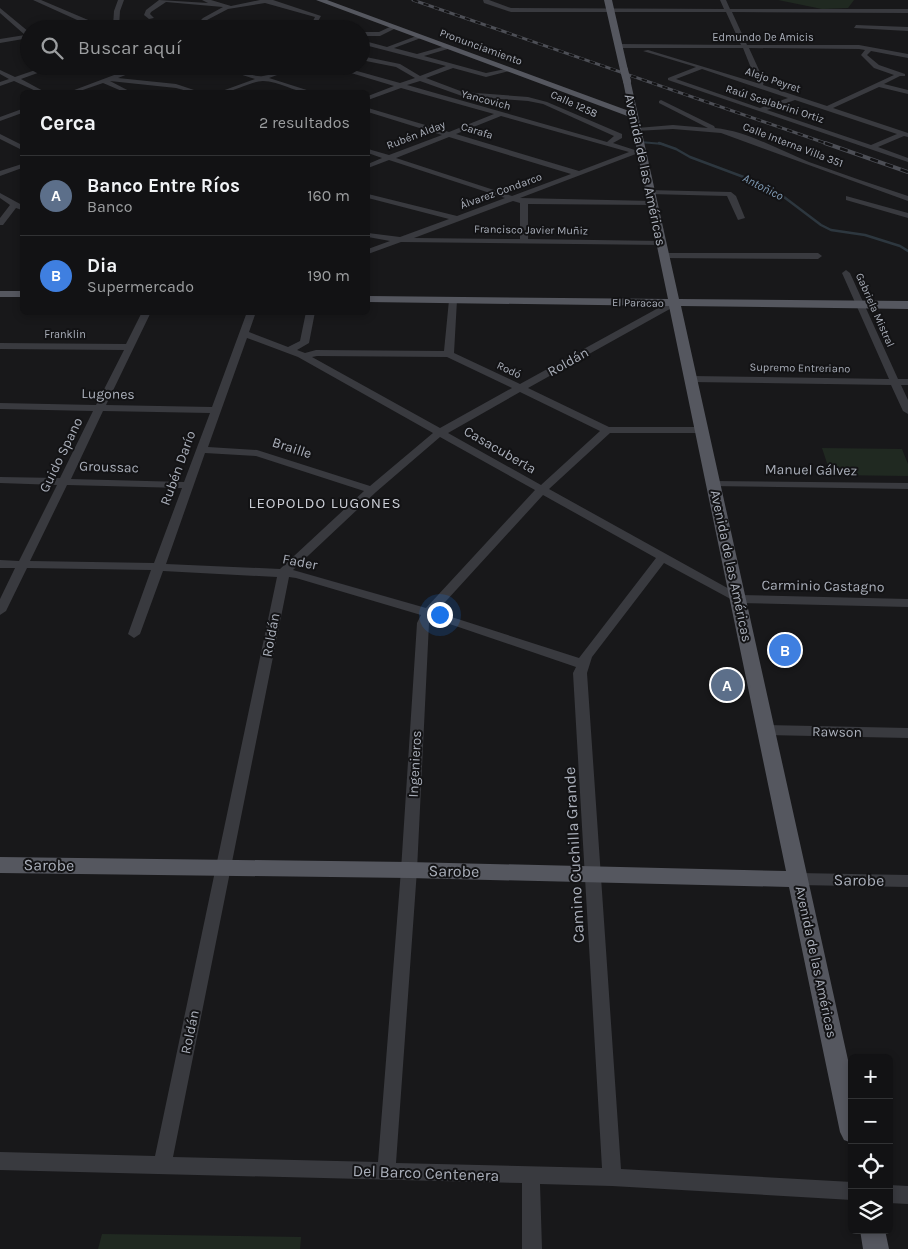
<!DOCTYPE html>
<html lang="es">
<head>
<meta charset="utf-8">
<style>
	body { margin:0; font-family:Karla,sans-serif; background:#1b1b1d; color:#f1f3f6 }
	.controls { position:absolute; right:15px; bottom:15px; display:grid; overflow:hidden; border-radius:8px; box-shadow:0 2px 8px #0003 }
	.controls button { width:45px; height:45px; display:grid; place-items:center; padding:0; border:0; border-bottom:1px solid #313234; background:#121214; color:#f1f3f6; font:25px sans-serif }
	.you { position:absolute; left:439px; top:614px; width:18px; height:18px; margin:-12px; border:4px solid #fff; border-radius:50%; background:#1a73e8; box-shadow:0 0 0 8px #1a73e833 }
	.badge { display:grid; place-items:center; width:32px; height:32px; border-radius:50%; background:#ea580c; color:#fff; font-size:16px; font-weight:700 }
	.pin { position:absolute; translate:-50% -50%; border:2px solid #fff; box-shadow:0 1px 5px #0006 }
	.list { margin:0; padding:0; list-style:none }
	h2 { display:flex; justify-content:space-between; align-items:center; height:65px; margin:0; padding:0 20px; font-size:21px }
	h2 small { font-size:16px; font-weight:400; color:#9c9ea0 }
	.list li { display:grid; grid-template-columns:32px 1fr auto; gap:15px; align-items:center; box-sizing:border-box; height:80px; padding:0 20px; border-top:1px solid #313234 }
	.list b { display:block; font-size:19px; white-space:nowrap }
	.list p { margin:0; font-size:16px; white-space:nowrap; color:#9c9ea0 }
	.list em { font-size:16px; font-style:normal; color:#9c9ea0 }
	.icon { flex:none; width:28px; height:28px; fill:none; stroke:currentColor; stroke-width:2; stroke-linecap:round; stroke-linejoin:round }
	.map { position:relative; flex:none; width:908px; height:1249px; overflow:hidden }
	.search { position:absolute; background:#121214; box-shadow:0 2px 8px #0003; left:20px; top:20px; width:350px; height:55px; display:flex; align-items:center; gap:12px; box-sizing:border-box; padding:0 18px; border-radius:28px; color:#9c9ea0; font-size:19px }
	.panel { position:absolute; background:#121214; box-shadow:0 2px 8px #0003; left:20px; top:90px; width:350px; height:225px; border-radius:8px }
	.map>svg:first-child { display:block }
	.green { fill:#202921 }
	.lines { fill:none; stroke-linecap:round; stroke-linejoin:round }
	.stream-far1 { stroke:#2d373f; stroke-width:2 }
	.stream { stroke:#2d373f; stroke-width:2.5 }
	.minor { fill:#393a3f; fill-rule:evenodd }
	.major { fill:#55575f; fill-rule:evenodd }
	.rail-far1-casing { stroke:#4c4e55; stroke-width:3 }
	.rail-casing { stroke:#4c4e55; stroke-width:4 }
	.rail-far1 { stroke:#131315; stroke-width:2; stroke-dasharray:5.5; stroke-linecap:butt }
	.rail { stroke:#131315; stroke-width:2.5; stroke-dasharray:8; stroke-linecap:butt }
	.major-bridge { stroke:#55575f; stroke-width:8 }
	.labels { text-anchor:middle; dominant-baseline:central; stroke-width:4; stroke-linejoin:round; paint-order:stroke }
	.far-street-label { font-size:11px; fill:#aaafba; stroke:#131315 }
	.far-water-label { font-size:12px; font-style:italic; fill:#809cb6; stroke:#131315 }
	.street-label { font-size:14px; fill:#aaafba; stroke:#131315 }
	.neighbourhood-label { font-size:15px; letter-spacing:1px; fill:#cbced6; stroke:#131315 }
	.near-street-label { font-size:16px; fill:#aaafba; stroke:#131315 }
</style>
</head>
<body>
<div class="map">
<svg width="908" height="1249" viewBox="0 0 908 1249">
	<rect width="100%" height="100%" fill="#18181a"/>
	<path class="green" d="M778,0h76l-6,8 -26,1z
		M822,448l80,1 6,15v12l-77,-1z
		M102,1234l199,3 -1,12h-202z"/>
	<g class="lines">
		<path class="stream-far1" d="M640,142l23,2"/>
		<path class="stream" d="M659,143l17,6 14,8 67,25 23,12 41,31 10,5 34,5 35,11 8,5"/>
		<path class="minor" d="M33,0h8l59,25 13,1 1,-15 4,-11h6l-4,11 -1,15 60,3h-82z
			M159,0l49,3 -6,-3h9l20,6 29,-6h13l48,16 -4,7 -14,4 2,2h-7l-1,-4 16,-4 2,-4 -50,-14 -37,6 -21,11 -8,9h-7l11,-11 20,-11 -57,-5 -15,10 -1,2 4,4 -5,1 -5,-4 2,-5z
			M483,0h6l22,8 213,1 -4,-9h6l4,9h178v4l-176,-1 15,33h112l49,9v4l-37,-7 -4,4 12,10 26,9v2h-5l-16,8 24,6v4l-29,-7 -46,21 75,25v4l-4,-1 -26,11 30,11v4l-240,-82v-2l28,-11 -53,-16 5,-1 109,33 -14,-35h-125l-3,-2 3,-2 123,1 -15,-33h-215l-27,-9zM749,48l110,1 6,1 -4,5 13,13 20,7 -67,31 -64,-21 1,-4zM702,69l86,29 -28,10 -84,-29zM795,100l102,34 -26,11 -104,-35z
			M0,8l29,24v6l-29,5v-4l25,-4 -25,-22z
			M394,25l2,3 -16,8h-19v-4h18z
			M856,25l52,2v4l-54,-3z
			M236,27h45l3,2h-51z
			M419,35l2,3 -27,10 23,6 32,-9 2,3 -27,8 62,17 24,-5 3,2 -27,7 -33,-9 -27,10 37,14 65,5 19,5 75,32v4l-9,5 28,9 -121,46 132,3h3v4l-127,-1v35l133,2h3v4l-263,-3 -33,12v-5l22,-8 -22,-4v-4l32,4 49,-18 -81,-21v-4l89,22 48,-18 -116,-38 -21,8v-4l14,-6 -14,-5v-4l21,6 53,-20 -74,-23v-4l81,24 45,-18 -93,-26 -33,12v-4l26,-10 -66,-20h11l61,17 15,-5 -19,-11 -35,-7v-4l39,8 20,12 26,-10 -85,-22v-4l26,7zM420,81l42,15 66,5 15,3 71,32 -7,6 -200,-57zM501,116l128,36 -50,19 -123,-37zM449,137l122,37 -59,22 -116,-38zM513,201l7,2v36l-106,-1z
			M47,66h10l-36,13 24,13h-7l-24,-11 -14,5v-4l9,-3 -9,-5v-4l15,7z
			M138,66h10l-30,12 58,6 24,8h-9l-15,-4 -66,-7 21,11h-7l-21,-9 -26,9h-8z
			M214,66c15,0 39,12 49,10 14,-2 24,-10 38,-10l-32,12 44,14c-17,2 -33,-11 -50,-11 -13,0 -27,11 -42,11l1,-1 33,-12z
			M661,100l53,26 1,2c32,3 64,22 94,34 33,12 66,23 99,34v5l-187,-68 -48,-4 -38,2v-2l2,-1 36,-3 35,3 -49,-25v-2z
			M22,109v4l-22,8v-4z
			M0,134l22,11v5l-22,-11z
			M22,164v4l-22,8v-5z
			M647,190l84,2 5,4 9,22 -7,2 -11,-24 -77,-2h-3z
			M0,193l22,12v5l-6,-2 -13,17h-3v-7l10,-13 -10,-7z
			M846,196l62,17v5l-62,-18z
			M664,253h154l4,3 -4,3 -157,-1 -1,-2z
			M846,270l4,3 48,106h10v6h-7l7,15v14l-5,-3 -12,-26 -200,-3 -5,-3 5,-3 198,3 -47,-106z
			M453,297l4,3 -3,53 66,31 151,-83h6v4l-149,83 81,39h92l5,3 -5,3h-91l-61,56 191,106 168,4v8l-170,-4 -74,-40 -72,94 -5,16 34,496 231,13v18l-240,-14 -72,-2 2,65h-20v-66l-522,-13v-18l155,4 122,-579 -114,-6 -23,63 -6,4 -6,-4 23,-64 -124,-2 -21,43 -6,4v-16l15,-31h-15v-8l19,1 38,-76 -57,-2v-6l60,1 33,-67 -93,-2v-6l96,2 28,-55 -124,-1v-6l126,1 16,-32h9l-45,93 106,2 35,-95h9l-7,20 39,15 12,-6 6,-29h9l-6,31 -12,7 8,3 11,-3 128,1 5,-51zM247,338l51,19 135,76 -63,53 -113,-36 -49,-3zM317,356l130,1 65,31 -72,40 -128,-71zM520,392l80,39 -59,54 -93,-52zM103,411l107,2 -26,69 -113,-3zM440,437l95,53 -109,118 -133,-38 83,-78zM205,453l51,3 108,35 -84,78 -114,-5zM67,485l115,3 -28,75 -124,-2zM543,495l113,63 -77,100 -143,-46zM289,577l7,1 125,37 -4,8 -16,247 -23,292 -205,-5zM432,618l144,49 -3,6 29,495 -206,-5 21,-293 12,-247z
			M713,481l195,2v6l-199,-3 -1,-2 1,-2z
			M766,725l142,3v10l-142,-3 -5,-2 -2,-3 2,-3z
			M798,873l110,2v12l-110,-2 -5,-2 -3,-4 3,-4z
			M889,1185l19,1v18l-19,-1z"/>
		<path class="major" d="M316,0h11l302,111 -6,-30 7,-2 49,220 229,2v8l-227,-3 171,772v65l-8,-3 -4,-8 -51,-245 -380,-9 -409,-5v-16l409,5 377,9 -117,-565 -301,-4v-6l300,3 -38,-182z
			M604,0h8l16,70 -1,2 -7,-2z
			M0,291h22v6h-22z
			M860,1230h25l4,19h-26z"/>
		<g class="rail-far1-casing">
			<path id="rail-far1" d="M413,0l415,144"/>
		</g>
		<g class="rail-casing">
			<path id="rail" d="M825,143l83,29"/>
		</g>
		<use href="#rail-far1" class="rail-far1"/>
		<use href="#rail" class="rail"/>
		<path class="major-bridge" d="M624,70l3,11"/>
	</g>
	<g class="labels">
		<g class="far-street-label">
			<text x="763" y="37">Edmundo De Amicis</text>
			<text transform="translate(481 47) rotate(20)">Pronunciamiento</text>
			<text transform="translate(773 80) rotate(19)">Alejo Peyret</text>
			<text transform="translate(486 100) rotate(15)">Yancovich</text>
			<text transform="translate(574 104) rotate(24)">Calle 1258</text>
			<text transform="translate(775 104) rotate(18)">Raúl Scalabrini Ortiz</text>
			<text transform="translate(477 131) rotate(17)">Carafa</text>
			<text transform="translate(416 135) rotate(-21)">Rubén Alday</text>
			<text transform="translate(793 145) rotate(21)">Calle Interna Villa 351</text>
			<text transform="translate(501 191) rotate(-20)">Álvarez Condarco</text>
			<text transform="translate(531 230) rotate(1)">Francisco Javier Muñiz</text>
			<text transform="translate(638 303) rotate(1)">El Paracao</text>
			<text transform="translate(875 310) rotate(66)">Gabriela Mistral</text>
			<text x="65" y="334">Franklin</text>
			<text transform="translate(800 368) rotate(1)">Supremo Entreriano</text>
			<text transform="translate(509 370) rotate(25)">Rodó</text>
		</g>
		<g class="far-water-label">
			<text transform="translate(763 187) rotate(27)">Antoñico</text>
		</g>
		<g class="street-label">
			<text transform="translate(645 170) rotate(78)">Avenida de las Américas</text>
			<text transform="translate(568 362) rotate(-29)">Roldán</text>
			<text transform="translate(108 394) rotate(1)">Lugones</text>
			<text transform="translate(292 448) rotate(18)">Braille</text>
			<text transform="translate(500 450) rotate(30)">Casacuberta</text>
			<text transform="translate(61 455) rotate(-64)">Guido Spano</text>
			<text transform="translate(109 467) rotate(2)">Groussac</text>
			<text transform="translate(178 468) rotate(-70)">Rubén Darío</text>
			<text transform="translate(811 470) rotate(1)">Manuel Gálvez</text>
			<text transform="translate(300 562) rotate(11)">Fader</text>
			<text transform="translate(731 566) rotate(78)">Avenida de las Américas</text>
			<text transform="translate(823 586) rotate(1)">Carminio Castagno</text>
			<text transform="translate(271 635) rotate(-79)">Roldán</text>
			<text transform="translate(837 732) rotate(1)">Rawson</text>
			<text transform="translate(415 764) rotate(-87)">Ingenieros</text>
			<text transform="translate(816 962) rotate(78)">Avenida de las Américas</text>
			<text transform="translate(190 1032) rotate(-78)">Roldán</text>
		</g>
		<g class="neighbourhood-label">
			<text x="325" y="503">LEOPOLDO LUGONES</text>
		</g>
		<g class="near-street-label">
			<text transform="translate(574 855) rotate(-93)">Camino Cuchilla Grande</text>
			<text transform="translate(49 865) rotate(1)">Sarobe</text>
			<text transform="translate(454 871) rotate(1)">Sarobe</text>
			<text transform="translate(859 880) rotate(1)">Sarobe</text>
			<text transform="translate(426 1173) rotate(2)">Del Barco Centenera</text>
		</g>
	</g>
</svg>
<div class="controls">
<button>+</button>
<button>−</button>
<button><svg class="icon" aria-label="locate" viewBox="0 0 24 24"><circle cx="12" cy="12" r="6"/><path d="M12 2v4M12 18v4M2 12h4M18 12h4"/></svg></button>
<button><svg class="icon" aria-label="layers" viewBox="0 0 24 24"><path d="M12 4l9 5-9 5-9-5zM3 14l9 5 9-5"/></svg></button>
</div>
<div class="you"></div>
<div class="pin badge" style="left:727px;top:685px;background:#5c6f8a">A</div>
<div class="pin badge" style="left:785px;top:650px;background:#3f7fe0">B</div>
<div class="search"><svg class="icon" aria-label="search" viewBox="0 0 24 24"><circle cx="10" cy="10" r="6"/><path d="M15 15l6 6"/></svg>Buscar aquí</div>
<section class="panel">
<h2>Cerca<small>2 resultados</small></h2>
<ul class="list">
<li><span class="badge" style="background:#5c6f8a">A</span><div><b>Banco Entre Ríos</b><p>Banco</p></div><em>160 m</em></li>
<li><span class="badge" style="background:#3f7fe0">B</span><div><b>Dia</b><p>Supermercado</p></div><em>190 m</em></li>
</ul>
</section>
</div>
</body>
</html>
